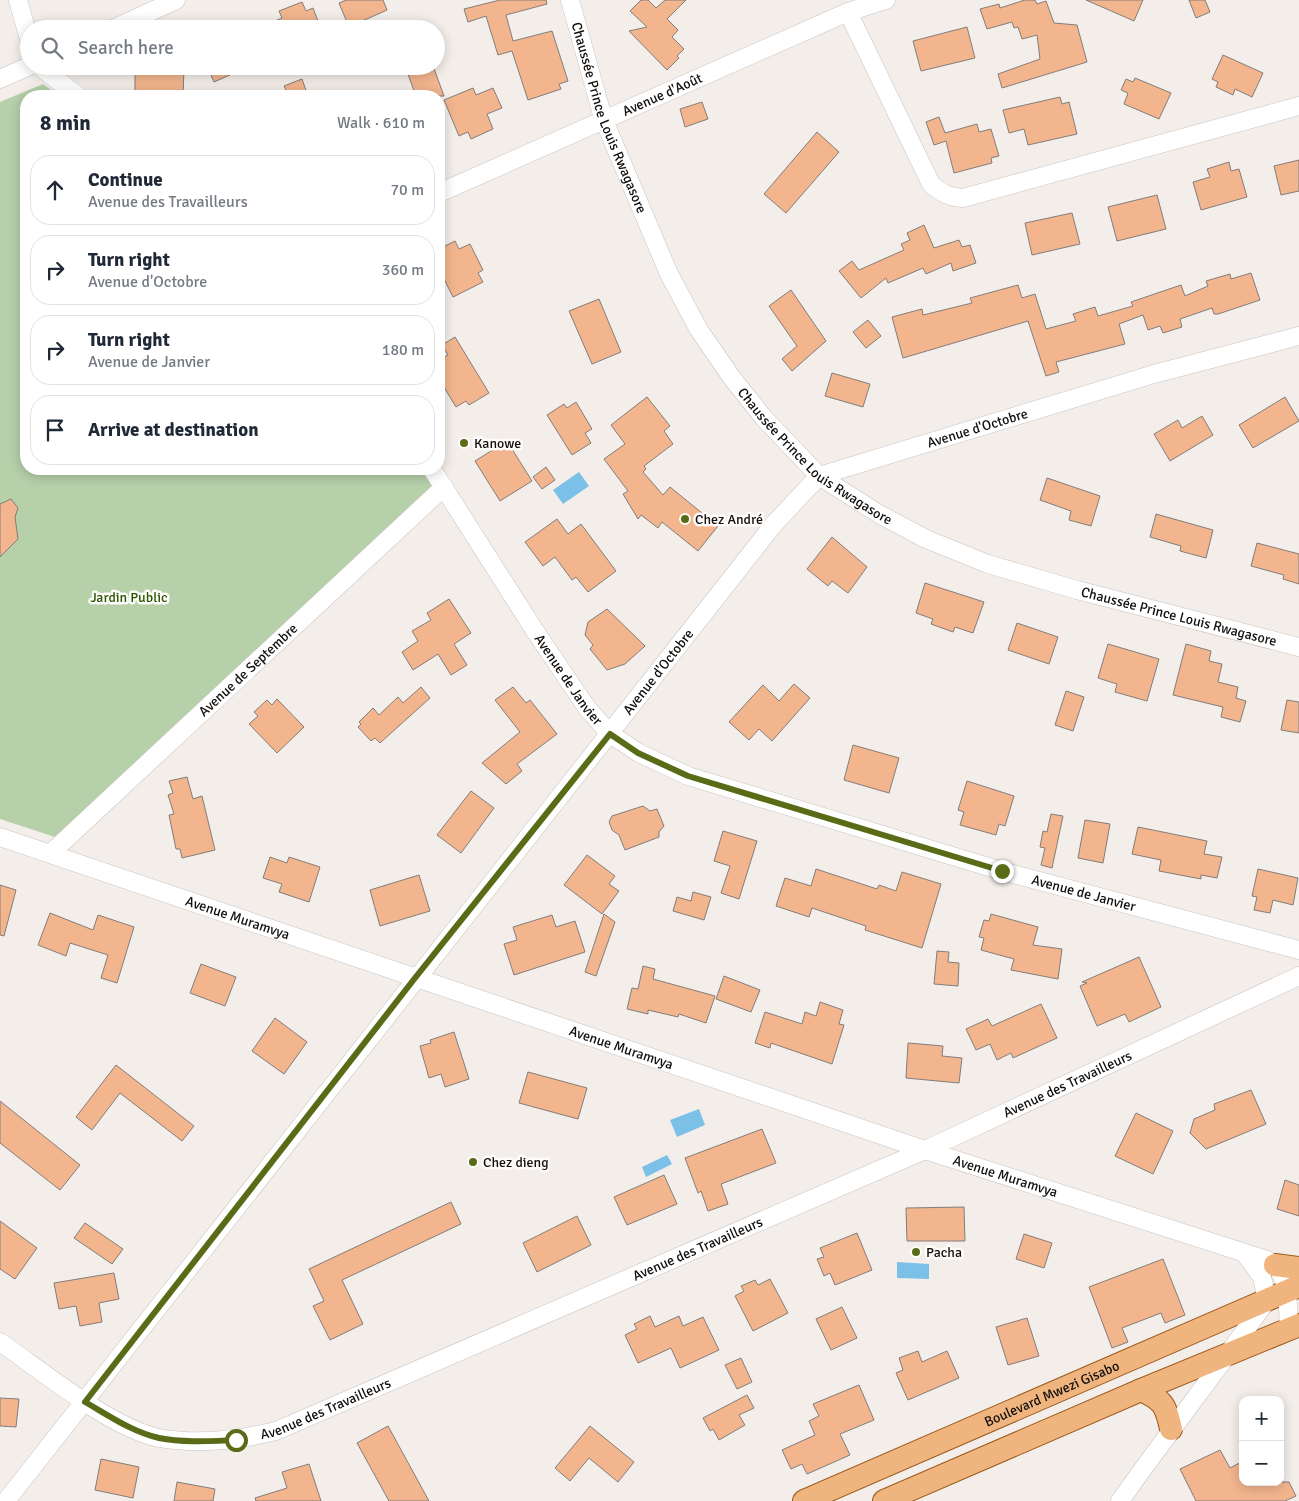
<!DOCTYPE html>
<html lang="en">
<head>
<meta charset="utf-8">
<style>
	body { margin:0; font-family:Signika,sans-serif; background:#f2f2f3; color:#1f2937 }
	.controls { position:absolute; right:15px; bottom:15px; display:grid; overflow:hidden; border-radius:10px; box-shadow:0 2px 12px #0003 }
	.controls button { width:45px; height:45px; display:grid; place-items:center; padding:0; border:0; border-bottom:1px solid #e0e1e3; background:#fff; color:#1f2937; font:25px sans-serif }
	.stop { position:absolute; width:15px; height:15px; margin:-11px; border:4px solid #5a6b17; border-radius:50%; background:#fff }
	.stop.end { background:#5a6b17; border-color:#fff; box-shadow:0 1px 5px #0008 }
	.list { margin:0; padding:0; list-style:none }
	h2 { display:flex; justify-content:space-between; align-items:center; height:65px; margin:0; padding:0 20px; font-size:21px }
	h2 small { font-size:16px; font-weight:400; color:#747a83 }
	.list li { display:grid; grid-template-columns:32px 1fr auto; gap:15px; align-items:center; box-sizing:border-box; height:70px; margin:0 10px 10px; padding:0 10px; border:1px solid #e0e1e3; border-radius:20px }
	.list b { display:block; font-size:19px; white-space:nowrap }
	.list p { margin:0; font-size:16px; white-space:nowrap; color:#747a83 }
	.list em { font-size:16px; font-style:normal; color:#747a83 }
	.icon { flex:none; width:28px; height:28px; fill:none; stroke:currentColor; stroke-width:2; stroke-linecap:round; stroke-linejoin:round }
	.map { position:relative; flex:none; width:1299px; height:1501px; overflow:hidden }
	.search { position:absolute; background:#fff; box-shadow:0 2px 12px #0003; left:20px; top:20px; width:425px; height:55px; display:flex; align-items:center; gap:12px; box-sizing:border-box; padding:0 18px; border-radius:28px; color:#747a83; font-size:19px }
	.panel { position:absolute; background:#fff; box-shadow:0 2px 12px #0003; left:20px; top:90px; width:425px; height:385px; border-radius:20px }
	.map>svg:first-child { display:block }
	.green { fill:#b6d0aa }
	.water { fill:#7bc0e7 }
	.building { fill:#f2b58e; stroke:#837d7a }
	.lines { fill:none; stroke-linecap:round; stroke-linejoin:round }
	.minor-casing { stroke:#c9c3c0; stroke-width:19 }
	.major-casing { stroke:#9b5b1f; stroke-width:24 }
	.minor { stroke:#fff; stroke-width:18 }
	.major { stroke:#f0b57e; stroke-width:22 }
	.route { stroke:#5a6b17; stroke-width:6 }
	.poi-dot { fill:#5a6b17; stroke:#fefcfa; stroke-width:2 }
	.labels { text-anchor:middle; dominant-baseline:central; stroke-width:5; stroke-linejoin:round; paint-order:stroke }
	.street-label { font-size:14px; fill:#110f0d; stroke:#fefcfa }
	.poi-label { font-size:14px; fill:#110f0d; stroke:#fefcfa; text-anchor:start }
	.park-label { font-size:14px; fill:#285600; stroke:#fefcfa }
</style>
</head>
<body>
<div class="map">
<svg width="1299" height="1501" viewBox="0 0 1299 1501">
	<rect width="100%" height="100%" fill="#f4eeea"/>
	<path class="green" d="M43,84l16,12h-33v373h396l14,20 -378,349 -58,-19v-717z"/>
	<path class="water" d="M579,472l10,14 -26,18 -10,-14z
		M699,1109l6,16 -28,12 -7,-17z
		M667,1155l5,9 -26,13 -4,-10z
		M897,1262l32,2v15l-32,-1z"/>
	<path class="building" d="M346,0h37l4,10 -38,17 -10,-24z
		M500,0h46l1,4 -41,11 7,26 39,-10 16,50 -9,3 2,5 -33,11 -16,-49 -14,4 -12,-39 -18,6 -4,-13z
		M641,0h7l8,8 9,-8h21l-19,19 11,11 -6,7 12,12 -7,7 2,2 -12,12 -38,-39 18,-4 -17,-16z
		M1025,0h10l2,4 9,-3 8,22 23,2 10,37 -85,26 -4,-14 42,-15 -3,-24 -15,4 -4,-12 -4,1 -2,-6 -25,7 -7,-20 19,-5 1,4z
		M1086,0h57l-9,21z
		M1189,0h16l5,12 -14,6z
		M302,2l4,9 7,-3 8,21h-64l25,-11 -3,-7z
		M967,27l8,31 -54,13 -8,-30z
		M1223,55l40,18 -11,24 -17,-8 -2,6 -17,-8 2,-5 -6,-3z
		M142,66h34l-1,2 9,1 -1,27h-45v-5h-3v-22h7z
		M207,66h43l-36,16z
		M405,66h28l11,30h-28z
		M1135,78l36,15 -12,26 -35,-15 4,-11 -7,-3 5,-11 7,3z
		M302,79l6,17h-19l-5,-10z
		M473,88l3,7 17,-7 9,20 -15,6 6,15 -22,10 -3,-7 -9,4 -15,-36z
		M1060,97l2,7 7,-2 8,32 -49,11 -4,-16 -15,4 -6,-23z
		M702,102l6,17 -23,8 -5,-18z
		M939,117l6,16 32,-9 2,8 12,-3 8,27 -8,2 1,5 -38,10 -8,-32 -12,4 -8,-23z
		M817,132l22,20 -53,61 -22,-19z
		M1299,160v31l-18,4 -7,-29z
		M1229,162l2,9 8,-2 8,28 -46,13 -8,-28 17,-5 -3,-8z
		M1157,195l9,34 -49,12 -9,-34z
		M1072,213l8,31 -48,11 -7,-32z
		M924,225l10,23 25,-8 3,7 8,-2 6,18 -23,8 -2,-8 -25,11 -3,-6 -35,15 -2,-5 -25,20 -22,-27 13,-10 7,9 45,-20 -3,-6 9,-4 -3,-7z
		M455,241l4,8 11,-5 13,26 -5,3 5,9 -30,15 -14,-28v-20z
		M1251,273l9,27 -42,14h-4l-2,-6 -32,11 2,8 -19,6 -3,-7 -12,4 -5,-15 -24,9 6,20 -69,18 3,10 -13,4 -18,-55 -125,37 -11,-41 30,-8 1,6 49,-12 -2,-5 48,-13 4,13 13,-4 11,35 30,-8 -3,-7 22,-7 3,9 35,-10 -2,-4 50,-17 4,11 23,-10 -2,-5 24,-7 1,5z
		M791,290l35,51 -34,30 -10,-12 15,-13 -28,-40z
		M599,299l22,53 -29,12 -23,-53z
		M868,320l13,16 -15,12 -13,-16z
		M455,337l34,56 -20,12 -3,-4 -10,6 -17,-28v-19l9,-5 -6,-10z
		M832,373l38,11 -7,23 -38,-11z
		M647,397l23,29 -6,5 9,13 -29,22 2,3 -3,3 20,23 7,-8 48,39 -20,25 -36,-29 -4,6 -17,-13 -3,4 -15,-25 5,-3 -24,-32 21,-15 -14,-19z
		M1285,397l14,24 -46,27 -14,-23z
		M576,402l16,27 -7,4 6,10 -19,12 -25,-40 17,-11 3,4z
		M1202,416l11,19 -43,26 -16,-27 24,-14 4,8z
		M507,441l25,40 -32,20 -25,-40z
		M546,467l9,13 -13,9 -9,-12z
		M1047,478l53,18 -9,30 -22,-6 2,-9 -31,-11z
		M11,499l7,9 -3,9 3,22 -18,18v-53z
		M1156,514l57,16 -7,28 -26,-7 1,-5 -31,-9z
		M557,519l11,15 13,-10 35,47 -28,21 -12,-15 -4,3 -17,-23 -12,9 -18,-24z
		M832,537l35,30 -19,26 -16,-12 -4,5 -21,-17z
		M1257,543l42,11v30l-16,-5 1,-4 -33,-9z
		M925,583l59,19 -11,31 -18,-6 -2,5 -22,-8 2,-5 -17,-6z
		M449,599l22,34 -17,11 13,21 -16,10 -13,-21 -25,16 -11,-18 16,-11 -6,-10 19,-11 -4,-7z
		M607,609l38,37 -20,18 -18,6 -17,-21 3,-4 -8,-10 3,-13z
		M1017,623l41,14 -9,27 -41,-14z
		M1108,644l51,15 -12,42 -32,-9 2,-8 -19,-6z
		M1186,644l25,7 -2,10 13,3 -4,18 20,5 -2,11 10,3 -6,21 -19,-5 2,-10 -50,-12z
		M794,684l16,14 -38,43 -13,-12 -10,11 -20,-18 34,-37 16,16z
		M421,687l9,11 -50,45 -5,-5 -4,3 -13,-14 3,-3 -2,-2 14,-14 6,7 19,-18 5,6z
		M513,687l13,16 4,-3 27,34 -40,30 5,7 -16,13 -24,-21 38,-31 -25,-32z
		M1066,691l18,6 -11,34 -18,-6z
		M277,699l27,28 -27,26 -28,-29 9,-8 -4,-4 13,-12 5,5z
		M1287,700l12,2v31l-18,-3z
		M853,745l46,13 -10,35 -45,-13z
		M187,777l6,22 9,-3 13,54 -33,8 -2,-9h-4l-7,-34 5,-1 -6,-19 5,-2 -4,-12z
		M967,781l47,15 -9,30 -6,-2 -3,11 -36,-10 4,-13 -6,-2z
		M471,791l23,17 -33,45 -24,-18z
		M643,806l7,5 7,-2 7,17 -5,6v5l-34,13 -6,-15 -7,-5 -3,-8 3,-6z
		M1051,814l12,2 -11,52 -11,-3 4,-17 -5,-1 3,-16 4,1z
		M1085,820l25,4 -7,39 -25,-5z
		M1138,827l69,14 -3,13 18,3 -5,21 -16,-3v4l-42,-8 2,-11 -29,-6z
		M723,831l34,10 -18,58 -18,-6 9,-27 -16,-5z
		M587,855l28,21 -6,8 10,7 -17,23 -38,-29z
		M270,857l17,6 2,-6 31,10 -11,35 -30,-10 3,-8 -19,-6z
		M816,869l61,20 2,-4 17,6 6,-19 39,12 -19,64 -57,-18 1,-4 -54,-18 -3,9 -33,-11 9,-28 26,8z
		M1258,869l40,9 -5,27 -20,-5 -3,13 -16,-3 3,-13 -5,-1z
		M419,875l11,36 -50,15 -10,-36z
		M0,885l16,5 -12,46 -4,-1z
		M693,892l18,5 -7,23 -31,-9 4,-14 14,4z
		M50,913l43,17 5,-15 36,12 -17,56 -16,-5 7,-23 -38,-12 -4,13 -28,-11z
		M604,914l11,8 -19,54 -11,-4z
		M991,914l47,13 -5,18 29,4 -4,30 -47,-9 3,-11 -33,-9 3,-12 -5,-1 5,-17 5,1z
		M552,915l4,12 19,-6 10,31 -71,23 -10,-31 13,-4 -4,-13z
		M937,951l12,1 -1,10 11,1 -1,23 -24,-2z
		M1139,957l22,50 -32,15 -4,-8 -28,12 -17,-40 7,-3 -5,-1z
		M201,964l35,13 -11,29 -35,-13z
		M643,966l12,3 -2,10 62,17 -9,27 -27,-9 -1,3 -30,-7v4l-21,-5 5,-21 6,1z
		M724,976l36,14 -9,22 -35,-13z
		M820,1002l23,8 -4,14 5,1 -12,39 -61,-21 -1,5 -15,-5 10,-31 37,12 3,-12 11,4z
		M1041,1004l16,34 -44,20 -2,-5 -14,7 -7,-16 -14,6 -10,-21 22,-10 4,7z
		M275,1018l32,24 -23,32 -32,-23z
		M454,1032l15,47 -24,8 -4,-13 -12,4 -9,-32 11,-3 -1,-3z
		M908,1043l35,3 -1,10 20,2 -3,25 -53,-5z
		M116,1065l78,61 -12,15 -62,-48 -28,37 -16,-13z
		M528,1072l59,16 -9,31 -59,-16z
		M1251,1090l15,34 -60,25 -16,-16 4,-14 21,-9 -1,-6z
		M0,1101l80,64 -20,25 -60,-47z
		M1136,1113l37,18 -20,43 -38,-18z
		M762,1129l14,34 -55,21 7,20 -20,7 -7,-20 -3,2 -13,-35z
		M664,1175l13,29 -50,21 -13,-28z
		M1285,1180l14,5v31l-22,-7z
		M451,1202l10,22 -119,56 21,44 -33,16 -17,-34 11,-5 -15,-32z
		M964,1207l1,34h-58l-1,-33z
		M577,1216l14,29 -54,27 -14,-29z
		M0,1221l37,27 -22,31 -15,-10z
		M85,1223l38,26 -11,15 -38,-26z
		M857,1233l15,37 -37,15 -5,-12 -6,3 -7,-17 7,-2 -4,-9z
		M1024,1234l28,9 -8,25 -28,-9z
		M1163,1259l22,56 -20,8 -4,-10 -39,15 6,14 -16,6 -23,-61z
		M114,1273l5,26 -20,4 3,19 -22,4 -4,-20 -17,3 -5,-26z
		M770,1279l18,34 -35,18 -18,-35 9,-5 -3,-5 14,-6 3,5z
		M842,1307l15,31 -26,12 -15,-31z
		M650,1316l5,11 24,-11 4,10 20,-9 16,33 -39,18 -9,-20 -33,15 -13,-28 12,-6 -3,-5z
		M1027,1318l12,38 -31,9 -12,-38z
		M918,1351l4,11 25,-11 12,27 -51,22 -12,-27 7,-3 -4,-12z
		M741,1358l11,24 -15,7 -12,-24z
		M859,1385l15,35 -34,14 10,21 -43,19 -5,-10 -11,5 -9,-19 33,-15 -6,-14 10,-5 -6,-12z
		M747,1395l7,13 -15,7 6,10 -26,15 -6,-11 -3,2 -7,-13z
		M0,1398l19,1 -3,28 -16,-1z
		M388,1426l41,75h-40l-32,-58z
		M590,1426l44,36 -16,20 -29,-24 -19,23 -15,-13z
		M1220,1450l10,18 13,-7v21h46l7,14 -11,5h-89l-16,-32z
		M101,1459l38,8 -6,31 -38,-8z
		M309,1464l12,37h-65l-1,-3 32,-10 -5,-16z
		M177,1482l38,7 -2,12h-39z"/>
	<g class="lines">
		<g class="minor-casing">
			<g id="minor">
				<path d="M18,0l11,39"/>
				<path id="s1" d="M570,0l33,118 66,156 30,56 33,48 31,39 56,59 60,38 47,25 62,25 89,26 222,57"/>
				<path d="M848,12l83,172c10,9 18,13 32,14l336,-92"/>
				<path d="M113,29l63,-29"/>
				<path d="M39,66l39,30"/>
				<path d="M0,79l29,-13"/>
				<path id="s2" d="M439,193l409,-181 38,-12"/>
				<path id="s3" d="M432,469l103,162 52,77 23,26 29,19 49,23 314,95 297,79"/>
				<path id="s4" d="M0,837l925,313 342,110c25,13 20,45 22,70"/>
				<path id="s5" d="M51,853l393,-366"/>
				<path id="s6" d="M0,1342c42,29 111,86 159,96 40,7 78,2 117,-7l649,-281 374,-174"/>
				<path id="s7" d="M6,1501l768,-977 45,-48 335,-102 145,-38"/>
				<path d="M1120,1501c48,-68 99,-133 147,-201l-5,-23 -17,-23"/>
			</g>
		</g>
		<g class="major-casing">
			<g id="major">
				<path d="M1275,1265l24,3"/>
				<path d="M1141,1390c22,10 25,15 30,39"/>
				<path id="s8" d="M804,1501l495,-215"/>
				<path d="M884,1501l257,-111 158,-65"/>
			</g>
		</g>
		<use href="#minor" class="minor"/>
		<use href="#major" class="major"/>
	</g>
	<g class="lines">
		<path class="route" d="M236,1440c-25,1 -52,3 -77,-2 -27,-6 -51,-23 -74,-36l330,-424 195,-244 28,19 50,23 314,95"/>
	</g>
	<g class="poi-dot">
		<circle cx="464" cy="443" r="5"/>
		<circle cx="685" cy="519" r="5"/>
		<circle cx="473" cy="1162" r="5"/>
		<circle cx="916" cy="1252" r="5"/>
	</g>
	<g class="labels">
		<g class="street-label">
			<text stroke="none"><textPath href="#s2" startOffset="244">Avenue d'Août</textPath></text>
			<text stroke="none"><textPath href="#s1" startOffset="124">Chaussée Prince Louis Rwagasore</textPath></text>
			<text stroke="none"><textPath href="#s7" startOffset="1474">Avenue d'Octobre</textPath></text>
			<text stroke="none"><textPath href="#s1" startOffset="529">Chaussée Prince Louis Rwagasore</textPath></text>
			<text stroke="none"><textPath href="#s1" startOffset="934">Chaussée Prince Louis Rwagasore</textPath></text>
			<text stroke="none"><textPath href="#s5" startOffset="269">Avenue de Septembre</textPath></text>
			<text stroke="none"><textPath href="#s7" startOffset="1055">Avenue d'Octobre</textPath></text>
			<text stroke="none"><textPath href="#s3" startOffset="251">Avenue de Janvier</textPath></text>
			<text stroke="none"><textPath href="#s3" startOffset="821">Avenue de Janvier</textPath></text>
			<text stroke="none"><textPath href="#s4" startOffset="251">Avenue Muramvya</textPath></text>
			<text stroke="none"><textPath href="#s4" startOffset="656">Avenue Muramvya</textPath></text>
			<text stroke="none"><textPath href="#s6" startOffset="1169">Avenue des Travailleurs</textPath></text>
			<text stroke="none"><textPath href="#s4" startOffset="1061">Avenue Muramvya</textPath></text>
			<text stroke="none"><textPath href="#s6" startOffset="764">Avenue des Travailleurs</textPath></text>
			<text stroke="none"><textPath href="#s8" startOffset="270">Boulevard Mwezi Gisabo</textPath></text>
			<text stroke="none"><textPath href="#s6" startOffset="359">Avenue des Travailleurs</textPath></text>
		</g>
		<g class="poi-label">
			<text x="474" y="443">Kanowe</text>
			<text x="695" y="519">Chez André</text>
			<text x="483" y="1162">Chez dieng</text>
			<text x="926" y="1252">Pacha</text>
		</g>
		<g class="park-label">
			<text x="129" y="597">Jardin Public</text>
		</g>
	</g>
</svg>
<div class="controls">
<button>+</button>
<button>−</button>
</div>
<div class="stop" style="left:236px;top:1440px"></div>
<div class="stop end" style="left:1002px;top:871px"></div>
<div class="search"><svg class="icon" aria-label="search" viewBox="0 0 24 24"><circle cx="10" cy="10" r="6"/><path d="M15 15l6 6"/></svg>Search here</div>
<section class="panel">
<h2>8 min<small>Walk · 610 m</small></h2>
<ul class="list">
<li><svg class="icon" aria-label="ahead" viewBox="0 0 24 24"><path d="M12 20V5M6 11l6-6 6 6"/></svg><div><b>Continue</b><p>Avenue des Travailleurs</p></div><em>70 m</em></li>
<li><svg class="icon" aria-label="right" viewBox="0 0 24 24"><path d="M7 20v-9h11M14 6l5 5-5 5"/></svg><div><b>Turn right</b><p>Avenue d'Octobre</p></div><em>360 m</em></li>
<li><svg class="icon" aria-label="right" viewBox="0 0 24 24"><path d="M7 20v-9h11M14 6l5 5-5 5"/></svg><div><b>Turn right</b><p>Avenue de Janvier</p></div><em>180 m</em></li>
<li><svg class="icon" aria-label="arrive" viewBox="0 0 24 24"><path d="M6 21V4h12l-3 4 3 4H6"/></svg><div><b>Arrive at destination</b></div></li>
</ul>
</section>
</div>
</body>
</html>
